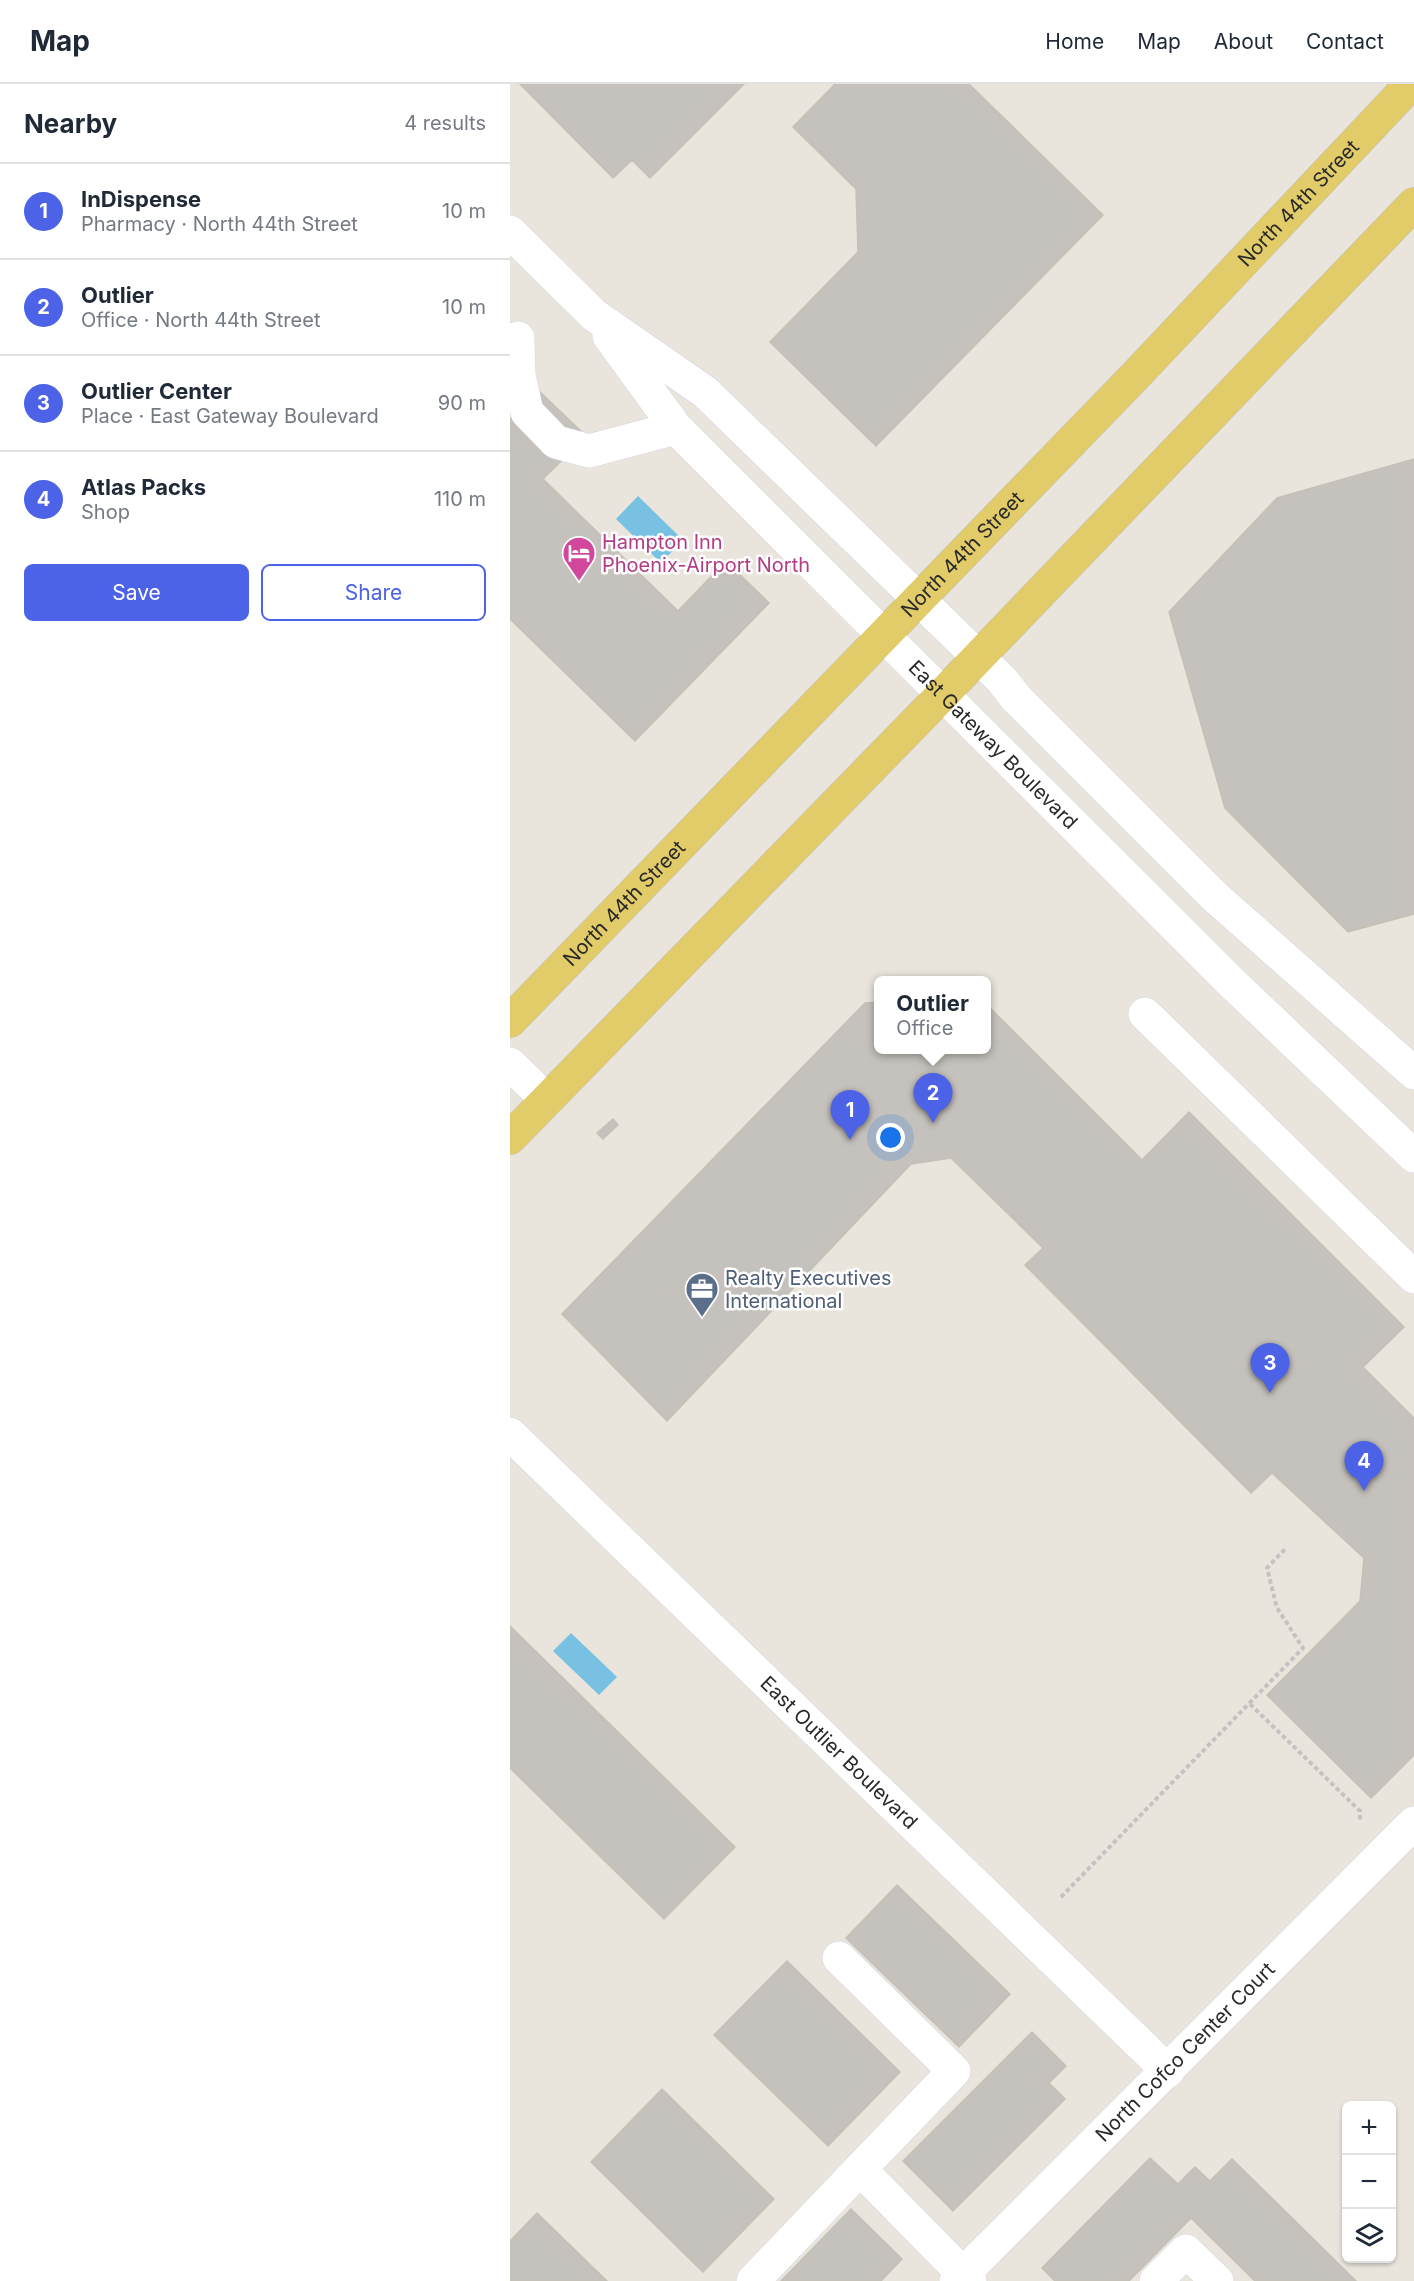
<!DOCTYPE html>
<html lang="en">
<head>
<meta charset="utf-8">
<style>
	body { margin:0; font-family:Inter,sans-serif; background:#f2f2f3; color:#1f2937 }
	.controls { position:absolute; right:18px; bottom:18px; display:grid; overflow:hidden; border-radius:9px; box-shadow:0 2px 4px #0004 }
	.controls button { width:54px; height:54px; display:grid; place-items:center; padding:0; border:0; border-bottom:2px solid #e0e1e3; background:#fff; color:#1f2937; font:30px sans-serif }
	.you { position:absolute; left:381px; top:1054px; width:21px; height:21px; margin:-15px; border:4px solid #fff; border-radius:50%; background:#1a73e8; box-shadow:0 0 0 9px #1a73e833 }
	.badge { display:grid; place-items:center; width:39px; height:39px; border-radius:50%; background:#4c62e7; color:#fff; font-size:20px; font-weight:700 }
	.pin { position:absolute; translate:-50% -50px; filter:drop-shadow(0 2px 3px #0008) }
	.pin::after { content:''; position:absolute; top:32px; width:21px; height:18px; background:inherit; clip-path:polygon(0 0,100% 0,50% 100%) }
	.popup { position:absolute; left:364px; top:892px; width:117px; height:78px; box-sizing:border-box; display:grid; place-content:center; border-radius:9px; background:#fff; filter:drop-shadow(0 2px 4px #0005); font-size:20px; white-space:nowrap; color:#747a83 }
	.popup b { font-size:22px; color:#1f2937 }
	.popup::after { content:''; position:absolute; left:50%; top:100%; margin-left:-12px; border:12px solid transparent; border-top-color:#fff }
	.list { margin:0; padding:0; list-style:none }
	h2 { display:flex; justify-content:space-between; align-items:center; height:78px; margin:0; padding:0 24px; font-size:26px }
	h2 small { font-size:20px; font-weight:400; color:#747a83 }
	.list li { display:grid; grid-template-columns:39px 1fr auto; gap:18px; align-items:center; box-sizing:border-box; height:96px; padding:0 24px; border-top:2px solid #e0e1e3 }
	.list b { display:block; font-size:22px; white-space:nowrap }
	.list p { margin:0; font-size:20px; white-space:nowrap; color:#747a83 }
	.list em { font-size:20px; font-style:normal; color:#747a83 }
	.actions { display:flex; gap:12px; padding:18px 24px }
	.actions a { flex:1; padding:14px 0; border:2px solid #4c62e7; border-radius:9px; text-align:center; font-size:21px; color:#4c62e7 }
	.actions .main { background:#4c62e7; color:#fff }
	.icon { flex:none; width:33px; height:33px; fill:none; stroke:currentColor; stroke-width:2; stroke-linecap:round; stroke-linejoin:round }
	.map { position:relative; flex:none; width:904px; height:2197px; overflow:hidden }
	header { display:flex; align-items:center; gap:36px; box-sizing:border-box; height:84px; padding:0 30px; background:#fff; border-bottom:2px solid #e0e1e3 }
	header strong { font-size:28px }
	nav { display:flex; gap:33px; margin-inline-start:auto; font-size:21px }
	main { display:flex }
	aside { flex:1; background:#fff }
	.map>svg:first-child { display:block }
	.water { fill:#79c1e2 }
	.building { fill:#c5c1bc; stroke:#c5c0b6; stroke-width:1.5 }
	.lines { fill:none; stroke-linecap:round; stroke-linejoin:round }
	.minor-casing { stroke:#d2d4e0; stroke-width:34 }
	.major-casing { stroke:#c3c3c3; stroke-width:34 }
	.path { stroke:#c3c3c3; stroke-width:4; stroke-dasharray:4.5 3; stroke-linecap:butt }
	.minor { stroke:#fff; stroke-width:33 }
	.major { stroke:#e2cb69; stroke-width:33 }
	.labels { text-anchor:middle; dominant-baseline:central; stroke-width:5; stroke-linejoin:round; paint-order:stroke }
	.street-label { font-size:20px; fill:#292929; stroke:#fff }
	.hotel-label { font-size:20px; fill:#b23c85; stroke:#fff; text-anchor:start }
	.service-label { font-size:20px; fill:#4e5e75; stroke:#fff; text-anchor:start }
</style>
</head>
<body>
<header>
<strong>Map</strong>
<nav><a>Home</a><a>Map</a><a>About</a><a>Contact</a></nav>
</header>
<main>
<aside>
<h2>Nearby<small>4 results</small></h2>
<ul class="list">
<li><span class="badge">1</span><div><b>InDispense</b><p>Pharmacy · North 44th Street</p></div><em>10 m</em></li>
<li><span class="badge">2</span><div><b>Outlier</b><p>Office · North 44th Street</p></div><em>10 m</em></li>
<li><span class="badge">3</span><div><b>Outlier Center</b><p>Place · East Gateway Boulevard</p></div><em>90 m</em></li>
<li><span class="badge">4</span><div><b>Atlas Packs</b><p>Shop</p></div><em>110 m</em></li>
</ul>
<div class="actions"><a class="main">Save</a><a>Share</a></div>
</aside>
<div class="map">
<svg width="904" height="2197" viewBox="0 0 904 2197">
	<rect width="100%" height="100%" fill="#eae5dc"/>
	<path class="water" d="M128,412l45,44 -22,23 -45,-44z
		M61,1549l46,44 -18,18 -46,-44z"/>
	<path class="building" d="M10,0h224l-94,94 -18,-18 -19,18z
		M325,0h134l134,131 -227,231 -106,-104 88,-90 -2,-63 -63,-62z
		M28,306l48,46 -43,43 135,132 48,-50 43,42 -134,138 -125,-122v-200z
		M904,375v455l-66,18 -123,-124 -56,-196 108,-114z
		M369,918v48h108v-45l155,155 47,-48 215,215 -41,40 51,51v337l-43,43 -104,-103 93,-94 4,-43 -92,-85 -21,20 -226,-228 18,-17 -92,-90 -40,6 -244,257 -105,-107 303,-311z
		M103,1035l5,6 -15,14 -6,-6z
		M0,1542l225,221 -71,72 -154,-151z
		M387,1801l113,109 -51,53 -113,-109z
		M277,1877l113,111 -72,74 -114,-111z
		M522,1948l34,34 -17,17 16,16 -112,112 -50,-50z
		M152,2005l112,110 -71,73 -112,-110z
		M640,2074l28,26 17,-17 15,14 22,-22 124,122h-101l-64,-63 -62,63h-74l-13,-13z
		M341,2125l51,50 -21,22h-100z
		M27,2129l70,68h-97v-40z"/>
	<g class="lines">
		<g class="minor-casing">
			<g id="minor">
				<path d="M0,148l84,83 111,77 297,288 14,18 198,198 200,177"/>
				<path id="s1" d="M99,252l67,92 556,555 182,173"/>
				<path d="M8,254l1,37 8,37 29,30 33,9 87,-23"/>
				<path d="M635,930l269,263"/>
				<path d="M0,980l37,36"/>
				<path id="s2" d="M0,1350l658,637"/>
				<path d="M329,1874l115,113 -94,98"/>
				<path d="M243,2197l107,-112 110,112"/>
				<path id="s3" d="M446,2197l458,-458"/>
				<path d="M646,2197l30,-30 31,30"/>
			</g>
		</g>
		<g class="major-casing">
			<g id="major">
				<path id="s4" d="M0,937l627,-647 274,-290"/>
				<path d="M0,1054l433,-444 471,-490"/>
			</g>
		</g>
		<path class="path" d="M740,1620l110,107v10
			M551,1813l242,-249 -26,-40 -10,-40 20,-21"/>
		<use href="#minor" class="minor"/>
		<use href="#major" class="major"/>
	</g>
	<defs>
		<g id="hotel-pin" transform="scale(1.725)"><path d="M0 17L-7.5 6A9.5 9.5 0 1 1 7.5 6Z" fill="#d1479c" stroke="#fff"/><path d="M-6-4.5h1.5V1H6V5H4.5V3h-9V5H-6ZM-4 0a1.8 1.8 0 1 1 3.6 0ZM.5 0V-2.5h3Q6-2.5 6 0Z" fill="#fff"/></g>
		<g id="office-pin" transform="scale(1.725)"><path d="M0 17L-7.5 6A9.5 9.5 0 1 1 7.5 6Z" fill="#5c6f8a" stroke="#fff"/><path d="M-6-3h4V-5.5h4V-3h4V5H-6ZM-1-4.5V-3h2v-1.5ZM-6 0V1H6V0Z" fill="#fff"/></g>
	</defs>
	<g fill-rule="evenodd">
		<use href="#hotel-pin" x="69" y="469"/>
		<use href="#office-pin" x="192" y="1205"/>
	</g>
	<g class="labels">
		<g class="street-label">
			<text stroke="none"><textPath href="#s4" startOffset="1136">North 44th Street</textPath></text>
			<text stroke="none"><textPath href="#s4" startOffset="650">North 44th Street</textPath></text>
			<text stroke="none"><textPath href="#s1" startOffset="562">East Gateway Boulevard</textPath></text>
			<text stroke="none"><textPath href="#s4" startOffset="164">North 44th Street</textPath></text>
			<text stroke="none"><textPath href="#s2" startOffset="458">East Outlier Boulevard</textPath></text>
			<text stroke="none"><textPath href="#s3" startOffset="324">North Cofco Center Court</textPath></text>
		</g>
		<g class="hotel-label">
			<text x="92" y="458">Hampton Inn<tspan x="92" dy="23">Phoenix-Airport North</tspan></text>
		</g>
		<g class="service-label">
			<text x="215" y="1194">Realty Executives<tspan x="215" dy="23">International</tspan></text>
		</g>
	</g>
</svg>
<div class="controls">
<button>+</button>
<button>−</button>
<button><svg class="icon" aria-label="layers" viewBox="0 0 24 24"><path d="M12 4l9 5-9 5-9-5zM3 14l9 5 9-5"/></svg></button>
</div>
<div class="you"></div>
<div class="pin badge" style="left:340px;top:1056px">1</div>
<div class="pin badge" style="left:423px;top:1039px">2</div>
<div class="popup"><b>Outlier</b>Office</div>
<div class="pin badge" style="left:760px;top:1309px">3</div>
<div class="pin badge" style="left:854px;top:1407px">4</div>
</div>
</main>
</body>
</html>
